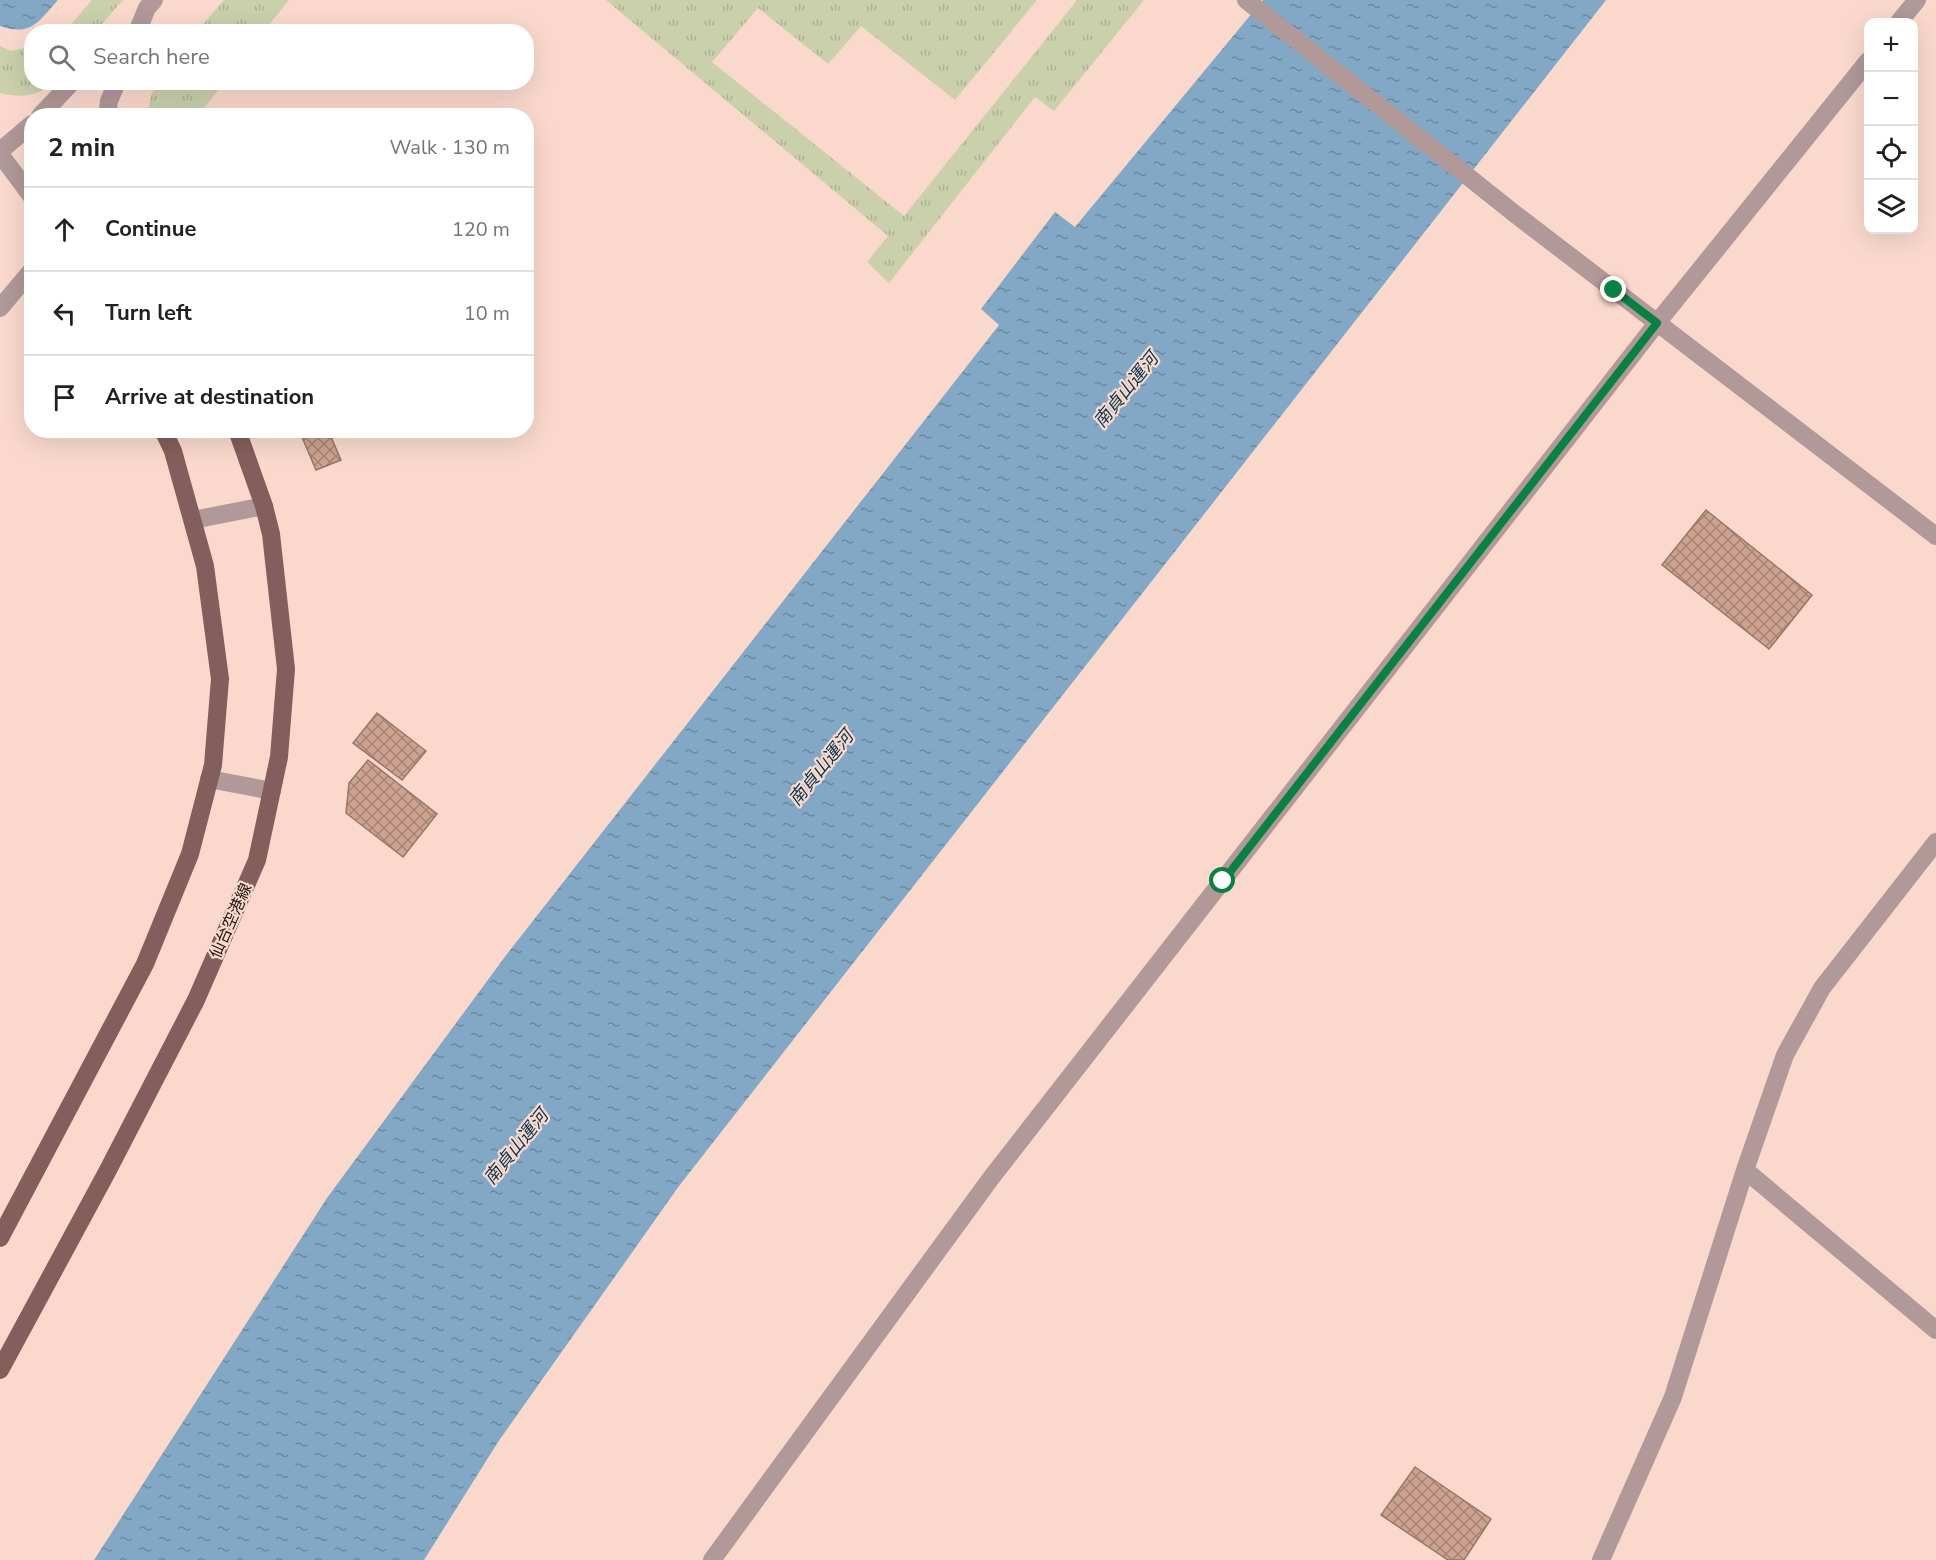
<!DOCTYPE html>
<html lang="en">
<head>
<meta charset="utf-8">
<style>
	body { margin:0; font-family:"Nunito Sans","Noto Sans JP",sans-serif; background:#f2f2f2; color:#202124 }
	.controls { position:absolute; right:18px; top:18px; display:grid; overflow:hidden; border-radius:12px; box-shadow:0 6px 24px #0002 }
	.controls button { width:54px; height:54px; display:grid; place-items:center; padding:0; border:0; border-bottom:2px solid #e0e0e0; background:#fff; color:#202124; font:30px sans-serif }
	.stop { position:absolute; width:18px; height:18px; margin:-14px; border:4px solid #0b8043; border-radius:50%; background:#fff }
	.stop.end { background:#0b8043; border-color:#fff; box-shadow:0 2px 6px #0008 }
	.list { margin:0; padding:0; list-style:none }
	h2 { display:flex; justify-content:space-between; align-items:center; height:78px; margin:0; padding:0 24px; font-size:26px }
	h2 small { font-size:20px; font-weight:400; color:#757577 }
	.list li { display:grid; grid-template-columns:39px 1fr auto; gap:18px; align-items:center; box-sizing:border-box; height:84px; padding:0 24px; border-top:2px solid #e0e0e0 }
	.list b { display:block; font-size:22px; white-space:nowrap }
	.list em { font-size:20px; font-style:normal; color:#757577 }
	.icon { flex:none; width:33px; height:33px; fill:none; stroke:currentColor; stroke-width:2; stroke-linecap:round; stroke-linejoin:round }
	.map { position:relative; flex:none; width:1936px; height:1560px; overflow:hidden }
	.search { position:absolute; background:#fff; box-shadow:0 6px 24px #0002; left:24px; top:24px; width:510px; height:66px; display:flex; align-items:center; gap:15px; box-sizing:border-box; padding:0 21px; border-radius:24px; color:#757577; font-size:22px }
	.panel { position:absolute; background:#fff; box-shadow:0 6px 24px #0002; left:24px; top:108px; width:510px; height:330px; border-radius:24px }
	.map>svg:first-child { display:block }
	.grass { fill:url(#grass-tufts) }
	.water { fill:url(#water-ripples) }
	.building { fill:url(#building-cross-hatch); stroke:#95786c; stroke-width:1.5 }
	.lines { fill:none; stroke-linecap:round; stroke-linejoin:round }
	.minor { stroke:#b09998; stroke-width:18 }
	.major { stroke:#835e5c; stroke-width:18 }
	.route { stroke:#0b8043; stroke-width:8 }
	.labels { text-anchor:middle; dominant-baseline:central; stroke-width:4.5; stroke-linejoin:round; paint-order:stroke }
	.street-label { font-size:16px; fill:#1e130e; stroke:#fad9cc }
	.water-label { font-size:18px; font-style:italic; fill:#043452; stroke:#fad9cc }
</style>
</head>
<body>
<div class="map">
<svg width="1936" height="1560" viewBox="0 0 1936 1560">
	<defs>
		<pattern id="grass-tufts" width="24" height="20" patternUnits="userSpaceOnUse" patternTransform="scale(1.5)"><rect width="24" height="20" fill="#cad0ac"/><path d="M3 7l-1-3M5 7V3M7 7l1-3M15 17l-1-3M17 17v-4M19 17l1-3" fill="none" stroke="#adb293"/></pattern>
		<pattern id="water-ripples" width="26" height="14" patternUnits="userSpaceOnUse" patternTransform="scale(1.5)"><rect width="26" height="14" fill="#83a8c5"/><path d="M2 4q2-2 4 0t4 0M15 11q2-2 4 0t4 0" fill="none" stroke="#6b889e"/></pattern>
		<pattern id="building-cross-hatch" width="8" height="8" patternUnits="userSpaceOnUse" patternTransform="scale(1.5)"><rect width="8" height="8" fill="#cea290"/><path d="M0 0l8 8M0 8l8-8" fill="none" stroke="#a78374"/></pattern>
	</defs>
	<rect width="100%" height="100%" fill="#fad9cc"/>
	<path class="grass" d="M92,0h31l-27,31h-34l7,-4z
		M224,0h65l-25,31h-67z
		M606,0h431l-82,100 -94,-74 -33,38 -70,-56 -46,54 192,154 173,-216h67l-90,111 -19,-14 -146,186 -22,-21 21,-26z
		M0,46l11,5 20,-4 1,35 20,1c-14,14 -33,15 -52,10z
		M158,83v-1l66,1 -26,32h-51l5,-22z"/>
	<path class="water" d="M0,0h58c-19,21 -27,37 -58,26z
		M1263,0h343l-927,1186 -181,256 -74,118h-330l233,-362 180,-244 492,-629 -18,-16 74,-97 20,15z"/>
	<path class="building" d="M299,430h29l13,30 -25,10z
		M1706,510l106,85 -43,54 -107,-84z
		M377,713l49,38 -24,29 -49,-37z
		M368,760l69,54 -34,43 -57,-44 3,-30z
		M1415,1467l76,52 -27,41h-16l-67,-45z"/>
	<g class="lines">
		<path class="minor" d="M1246,0l269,214 421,322
			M1899,22l18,-22
			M137,32l10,-24 7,-8
			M40,116l32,-34
			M107,116l2,-15 8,-19
			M0,151l32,-27
			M0,154l32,43
			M0,308l32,-38
			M193,520l71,-14
			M209,779l63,12
			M1745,1170l191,160
			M712,1560l279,-382 666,-855 211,-262
			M1601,1560l72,-163 72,-227 40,-115 37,-67 114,-146"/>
		<path class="major" d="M0,1238l145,-274 45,-110 23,-89 7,-86 -15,-113 -32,-115 -10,-21
			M0,1370l107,-198 89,-172 61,-140 22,-103 7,-88 -15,-135 -7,-28 -27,-76"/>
	</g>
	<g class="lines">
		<path class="route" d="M1223,881l434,-558 -43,-33"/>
	</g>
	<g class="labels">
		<g class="street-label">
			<text transform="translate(231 921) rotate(-66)">仙台空港線</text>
		</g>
		<g class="water-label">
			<text transform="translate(1126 390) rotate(-51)">南貞山運河</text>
			<text transform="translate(821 768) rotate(-51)">南貞山運河</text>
			<text transform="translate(516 1147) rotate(-51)">南貞山運河</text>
		</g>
	</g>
</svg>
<div class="controls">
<button>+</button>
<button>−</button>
<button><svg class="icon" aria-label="locate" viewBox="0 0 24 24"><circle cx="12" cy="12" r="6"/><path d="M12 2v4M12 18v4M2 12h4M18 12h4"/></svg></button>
<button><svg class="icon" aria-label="layers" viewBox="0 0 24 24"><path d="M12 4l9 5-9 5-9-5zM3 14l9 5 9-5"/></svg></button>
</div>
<div class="stop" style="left:1223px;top:881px"></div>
<div class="stop end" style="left:1614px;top:290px"></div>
<div class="search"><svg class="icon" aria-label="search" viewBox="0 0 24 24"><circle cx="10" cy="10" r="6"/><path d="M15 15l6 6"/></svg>Search here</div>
<section class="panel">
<h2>2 min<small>Walk · 130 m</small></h2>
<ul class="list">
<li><svg class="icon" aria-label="ahead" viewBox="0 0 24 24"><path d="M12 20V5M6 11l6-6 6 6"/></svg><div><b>Continue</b></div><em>120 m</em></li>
<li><svg class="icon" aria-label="left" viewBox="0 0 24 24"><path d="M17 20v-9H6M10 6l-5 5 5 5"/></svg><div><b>Turn left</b></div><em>10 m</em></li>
<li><svg class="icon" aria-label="arrive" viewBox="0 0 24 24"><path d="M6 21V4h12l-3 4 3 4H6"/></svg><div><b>Arrive at destination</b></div></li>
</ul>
</section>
</div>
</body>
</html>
